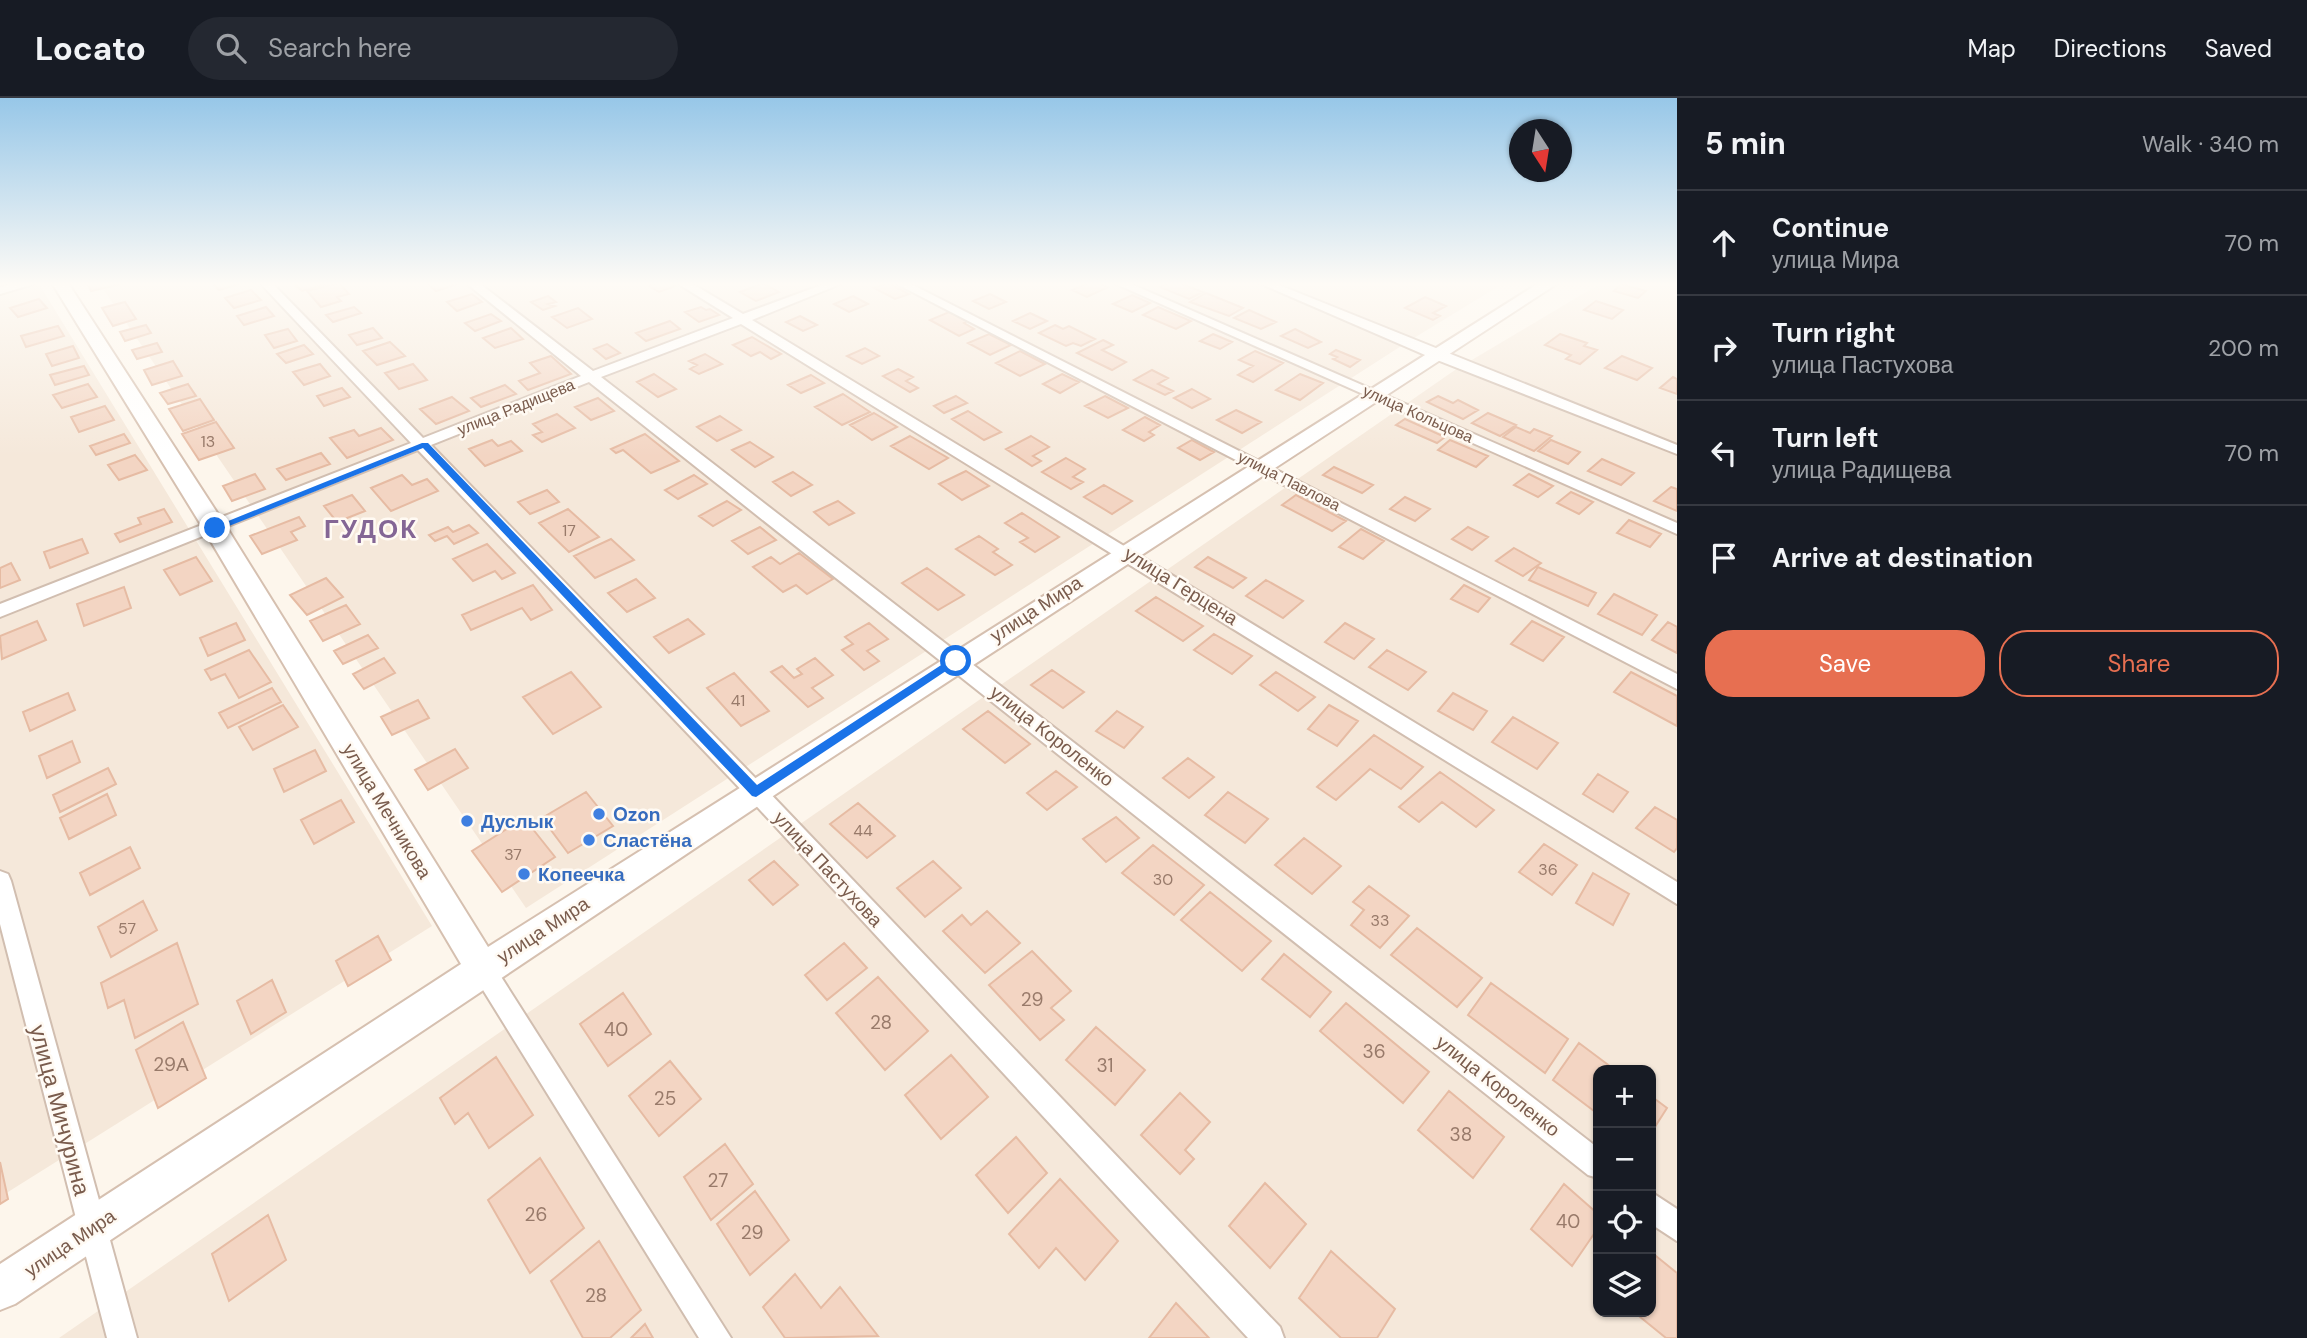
<!DOCTYPE html>
<html lang="en">
<head>
<meta charset="utf-8">
<style>
	body { margin:0; font-family:"DM Sans",sans-serif; background:#242831; color:#f1f3f6 }
	.controls { position:absolute; right:21px; bottom:21px; display:grid; overflow:hidden; border-radius:14px; box-shadow:0 2px 5px #0004 }
	.controls button { width:63px; height:63px; display:grid; place-items:center; padding:0; border:0; border-bottom:2px solid #363941; background:#171b24; color:#f1f3f6; font:35px sans-serif }
	.compass { position:absolute; left:1509px; top:21px; width:63px; height:63px; border-radius:50%; background:#171b24; box-shadow:0 2px 5px #0004; rotate:168deg }
	.stop { position:absolute; width:21px; height:21px; margin:-16px; border:5px solid #1a73e8; border-radius:50%; background:#fff }
	.stop.end { background:#1a73e8; border-color:#fff; box-shadow:0 2px 7px #0008 }
	.list { margin:0; padding:0; list-style:none }
	h2 { display:flex; justify-content:space-between; align-items:center; height:91px; margin:0; padding:0 28px; font-size:30px }
	h2 small { font-size:23px; font-weight:400; color:#9ea1a6 }
	.list li { display:grid; grid-template-columns:46px 1fr auto; gap:21px; align-items:center; box-sizing:border-box; height:105px; padding:0 28px; border-top:2px solid #363941 }
	.list b { display:block; font-size:26px; white-space:nowrap }
	.list p { margin:0; font-size:23px; white-space:nowrap; color:#9ea1a6 }
	.list em { font-size:23px; font-style:normal; color:#9ea1a6 }
	.actions { display:flex; gap:14px; padding:21px 28px }
	.actions a { flex:1; padding:16px 0; border:2px solid #e76f51; border-radius:28px; text-align:center; font-size:24px; color:#e76f51 }
	.actions .main { background:#e76f51; color:#fff }
	.icon { flex:none; width:38px; height:38px; fill:none; stroke:currentColor; stroke-width:2; stroke-linecap:round; stroke-linejoin:round }
	.map { position:relative; flex:none; width:1677px; height:1240px; overflow:hidden }
	header { display:flex; align-items:center; gap:42px; box-sizing:border-box; height:98px; padding:0 35px; background:#171b24; border-bottom:2px solid #363941 }
	header strong { font-size:33px }
	nav { display:flex; gap:38px; margin-inline-start:auto; font-size:24px }
	.search { width:490px; height:63px; background:#242831; display:flex; align-items:center; gap:18px; box-sizing:border-box; padding:0 24px; border-radius:38px; color:#9ea1a6; font-size:26px }
	main { display:flex }
	aside { flex:1; background:#171b24 }
	.map>svg:first-child { display:block }
	.residential { fill:#f5e8da; fill-rule:evenodd }
	.building { fill:#f3d5c3; stroke:#e6bba3; stroke-width:2 }
	.lines { fill:none; stroke-linecap:round; stroke-linejoin:round }
	.street-casing { stroke:#d1beb0; stroke-width:4 }
	.secondary-casing { stroke:#d6c0b0; stroke-width:4 }
	.street { fill:#fff; fill-rule:evenodd }
	.secondary { fill:#fff; fill-rule:evenodd }
	.route { fill:#1a73e8 }
	.shop-dot { fill:#3f7fe0; stroke:#fffaf3; stroke-width:2.5 }
	.labels { text-anchor:middle; dominant-baseline:central; stroke-width:5; stroke-linejoin:round; paint-order:stroke }
	.far-street-label { font-size:16px; fill:#7a5c4d; stroke:#fffaf3 }
	.number-label { font-size:16px; fill:#987a6a }
	.street-label { font-size:19px; fill:#7a5c4d; stroke:#fffaf3 }
	.shop-label { font-size:19px; font-weight:bold; fill:#366cbe; stroke:#fffaf3; text-anchor:start }
	.near-number-label { font-size:19px; fill:#987a6a }
	.near-street-label { font-size:23px; fill:#7a5c4d; stroke:#fffaf3 }
	.district-label { font-size:26px; font-weight:bold; letter-spacing:2px; fill:#846695; stroke:#fffaf3 }
</style>
</head>
<body>
<header>
<strong>Locato</strong>
<div class="search"><svg class="icon" aria-label="search" viewBox="0 0 24 24"><circle cx="10" cy="10" r="6"/><path d="M15 15l6 6"/></svg>Search here</div>
<nav><a>Map</a><a>Directions</a><a>Saved</a></nav>
</header>
<main>
<div class="map">
<svg width="1677" height="1240" viewBox="0 0 1677 1240">
	<rect width="100%" height="100%" fill="#fdf6ec"/>
	<path class="residential" d="M99,185h1405l-95,58 -883,567z
		M1601,185h76v1055h-1618l1396,-968zM1598,972h53v242h-53z
		M39,186l393,642 -432,271v-902z"/>
	<path class="building" d="M87,185h38l-34,8z
		M212,185h30l-23,7z
		M293,185h36l-27,8z
		M339,185l10,11 -12,3 4,4 -20,6 -14,-16z
		M427,185h30l1,1 -22,7z
		M657,185h13l5,3 -16,6 -10,-6z
		M763,185l16,9 -23,9 -16,-9z
		M888,185l21,11 -14,5 -21,-11z
		M1088,185h10l10,4 -21,10 -15,-7z
		M1168,185h12l23,9 -14,7 -29,-12z
		M1621,186l25,7 -8,7 -24,-7z
		M251,192l10,10 -27,8 -9,-10z
		M1206,195l37,15 -14,8 -39,-14z
		M472,196l10,8 -25,9 -10,-9z
		M990,196l16,8 -17,7 -16,-8z
		M1132,197l18,8 -18,9 -19,-8z
		M548,198l8,6 -8,2 7,2 -12,4 -12,-8z
		M853,198l15,8 -19,8 -15,-8z
		M1425,199l21,9 -13,7 7,3 -7,4 -28,-12z
		M39,201l8,9 -29,9 -8,-9z
		M1596,203l27,9 -11,9 -28,-9z
		M125,204l11,17 -23,7 -11,-18z
		M266,209l8,9 -30,9 -7,-9z
		M354,209l7,6 -28,9 -7,-7z
		M701,209l5,3 4,-1 9,6 -20,7 -14,-10z
		M1158,209l33,14 -15,8 -33,-14z
		M578,210l14,11 -25,9 -15,-11z
		M1249,212l27,12 -15,7 -27,-11z
		M949,214l18,9 -3,2 10,6 -15,7 -29,-16z
		M1030,215l17,8 -17,8 -17,-8z
		M491,216l10,7 -26,10 -10,-8z
		M800,218l17,9 -14,6 -17,-9z
		M670,223l10,8 -34,12 -10,-8z
		M146,227l5,8 -26,8 -5,-9z
		M1055,227l8,4 6,-3 26,13 -14,7 -8,-3 -7,3 -27,-13z
		M58,228l6,10 -38,11 -5,-11z
		M373,230l9,10 -25,7 -8,-10z
		M511,230l12,11 -28,9 -12,-10z
		M288,231l9,12 -23,7 -9,-13z
		M1295,231l26,13 -13,6 -27,-12z
		M989,236l22,11 -21,10 -22,-12z
		M1213,236l19,8 -12,7 -20,-8z
		M1560,236l27,9 -3,3 13,4 -17,14 -14,-5 5,-4 -26,-10z
		M752,239l29,17 -10,5 -11,-7 -9,4 -18,-11z
		M1103,242l10,5 -11,5 24,12 -14,8 -35,-17z
		M390,244l15,14 -28,9 -14,-14z
		M157,245l5,9 -25,7 -5,-9z
		M607,246l13,9 -14,6 -12,-10z
		M304,247l9,9 -27,9 -9,-9z
		M73,248l6,12 -27,8 -6,-12z
		M865,250l14,8 -17,8 -15,-8z
		M1336,252l24,10 -10,7 -17,-8 4,-2 -7,-3z
		M1020,253l25,13 -25,12 -24,-13z
		M1255,253l28,12 -30,19 -15,-7 15,-9 -14,-6z
		M705,256l17,10 -23,10 -9,-5 7,-4 -8,-4z
		M551,258l20,18 -43,16 -9,-9 21,-8 -10,-10z
		M1622,258l30,12 -15,12 -32,-12z
		M173,263l9,15 -30,9 -8,-15z
		M320,266l10,12 -26,9 -11,-13z
		M413,266l14,16 -28,9 -14,-16z
		M84,268l5,9 -34,10 -5,-10z
		M898,271l15,8 -7,4 12,7 -8,4 -27,-16z
		M1152,272l16,8 -10,6 15,7 -8,4 -31,-15z
		M654,276l22,15 -18,8 -21,-15z
		M1062,276l17,8 -19,11 -17,-9z
		M1300,276l23,9 -23,17 -24,-10z
		M811,277l13,8 -23,10 -13,-8z
		M1673,279l4,2v15l-17,-6z
		M88,286l9,13 -35,11 -9,-13z
		M188,286l8,12 -28,8 -8,-11z
		M505,287l11,9 -35,13 -10,-9z
		M342,290l8,9 -26,9 -7,-10z
		M1192,291l18,10 -18,9 -18,-10z
		M843,296l27,18 -28,13 -27,-18z
		M956,298l11,7 -23,10 -10,-7z
		M1105,298l23,12 -20,10 -23,-12z
		M1438,298l15,7 5,-3 20,10 -15,9 -36,-17z
		M452,299l17,14 -33,13 -16,-15z
		M598,300l16,13 -23,9 -16,-13z
		M200,301l14,21 -31,11 -14,-22z
		M105,308l9,14 -35,12 -8,-15z
		M1236,312l25,12 -19,11 -25,-13z
		M968,313l33,21 -17,8 -32,-21z
		M874,315l23,14 -25,13 -22,-15z
		M1488,315l28,12 -16,11 -28,-13z
		M557,316l18,14 -33,14 -9,-7 9,-3 -9,-8z
		M720,318l21,14 -24,11 -20,-14z
		M1145,319l15,8 -11,7 5,3 -10,6 -21,-11z
		M1405,321l40,18 -8,6 -41,-18z
		M216,324l18,26 -35,12 -17,-26z
		M1516,329l14,6 4,-4 18,7 -18,15 -31,-14z
		M381,330l12,12 -46,18 -17,-20 24,-8 5,6z
		M124,336l6,9 -34,12 -6,-9z
		M645,336l34,27 -28,12 -28,-23 -7,3 -5,-4z
		M910,338l38,22 -19,11 -38,-23z
		M1031,338l18,11 -16,9 8,5 -9,5 -26,-17z
		M492,342l6,6 13,-5 11,10 -37,15 -16,-17z
		M1192,342l22,12 -14,8 -22,-12z
		M1450,342l38,16 -12,11 -38,-17z
		M1551,342l29,12 -12,12 -30,-13z
		M750,344l23,15 -18,10 -23,-17z
		M321,355l9,11 -44,16 -9,-11z
		M135,357l12,15 -28,10 -11,-15z
		M1066,360l19,11 -12,8 10,5 -12,7 -29,-17z
		M1602,361l32,14 -13,12 -33,-14z
		M1334,369l39,18 -11,8 -39,-18z
		M966,373l23,15 -27,14 -23,-16z
		M793,374l19,13 -21,11 -18,-14z
		M255,376l10,15 -33,12 -9,-15z
		M1529,376l24,12 -15,11 -24,-12z
		M402,377l10,10 15,-6 11,12 -47,20 -20,-23z
		M694,377l13,9 -29,15 -13,-9z
		M1104,387l28,16 -20,13 -28,-17z
		M1671,389l6,2v22l-23,-10z
		M547,392l12,12 -29,12 -12,-12z
		M1571,394l22,10 -14,12 -22,-11z
		M352,397l13,16 -28,11 -13,-16z
		M1296,397l50,26 -14,10 -50,-26z
		M1405,399l25,12 -15,12 -25,-12z
		M727,403l14,9 -28,16 -14,-10z
		M838,403l16,12 -25,12 -15,-13z
		M164,411l8,13 -52,20 -5,-8 26,-10 -3,-6z
		M568,411l31,28 -30,15 -30,-29z
		M1022,415l37,24 -24,15 -15,-10 8,-4 -23,-15z
		M299,419l6,9 -14,6 6,8 -35,14 -12,-18z
		M1629,422l32,14 -11,13 -33,-14z
		M469,427l9,8 -24,11 -7,-8 -12,5 -6,-6 19,-8 5,5z
		M760,429l16,13 -28,14 -16,-13z
		M1468,429l20,10 -16,13 -20,-11z
		M1361,431l23,12 -21,18 -24,-12z
		M979,438l19,13 -5,3 19,13 -17,10 -39,-26z
		M82,441l6,14 -38,15 -6,-16z
		M611,441l23,21 -39,18 -21,-22z
		M487,446l28,29 -13,6 -7,-8 -22,10 -20,-22z
		M1514,450l27,15 -18,13 -27,-15z
		M799,455l34,26 -26,15 -11,-9 -13,7 -30,-25 18,-10 9,7z
		M196,459l16,24 -32,14 -16,-25z
		M1208,459l38,21 -13,10 -38,-21z
		M11,465l9,17 -20,8v-20z
		M1538,469l58,26 -8,13 -59,-26z
		M927,470l37,27 -26,15 -36,-27z
		M326,480l17,19 -36,18 -17,-20z
		M636,481l19,19 -28,14 -19,-19z
		M1266,482l37,21 -20,17 -37,-22z
		M533,487l19,25 -21,10 -9,-12 -51,22 -9,-15z
		M1464,487l26,13 -12,14 -27,-13z
		M124,489l7,21 -47,18 -7,-22z
		M1614,496l43,21 -15,20 -44,-21z
		M1156,499l47,29 -20,15 -47,-30z
		M346,507l14,19 -37,17 -13,-20z
		M688,521l16,15 -35,19 -15,-16z
		M37,523l9,19 -44,19 -2,-23z
		M1532,523l32,16 -21,24 -32,-17z
		M1668,524l9,5v26l-25,-13z
		M236,525l9,17 -37,16 -8,-18z
		M869,525l19,16 -21,12 12,10 -15,9 -22,-20 11,-6 -8,-7z
		M1345,525l29,16 -20,20 -29,-17z
		M1214,536l38,22 -20,18 -38,-24z
		M368,537l10,13 -35,16 -9,-13z
		M249,552l22,32 -32,16 -14,-24 -14,6 -6,-10z
		M1387,552l39,22 -18,18 -39,-23z
		M384,560l11,15 -31,16 -11,-15z
		M815,560l18,17 -21,13 11,10 -15,9 -37,-35 11,-6 12,12 8,-4 -5,-5z
		M1052,572l32,22 -21,16 -32,-23z
		M571,574l30,35 -48,27 -30,-37z
		M1276,574l39,25 -17,14 -38,-26z
		M1631,574l46,24v30l-63,-34z
		M734,575l35,38 -28,15 -34,-38z
		M272,590l9,14 -53,26 -9,-15z
		M68,595l7,17 -45,21 -7,-19z
		M1453,595l34,18 -14,19 -35,-19z
		M418,602l11,18 -37,17 -11,-18z
		M283,607l15,22 -45,23 -14,-23z
		M1329,607l29,16 -21,25 -29,-17z
		M988,613l42,33 -25,19 -42,-34z
		M1117,613l26,16 -19,21 -28,-17z
		M1513,619l45,26 -21,26 -45,-27z
		M1374,637l49,32 -22,22 -31,-20 -34,31 -19,-13z
		M72,643l8,21 -33,16 -8,-22z
		M455,651l13,19 -40,22 -13,-20z
		M315,652l11,21 -42,21 -10,-23z
		M1188,660l26,19 -25,21 -26,-20z
		M108,670l8,16 -56,28 -7,-17z
		M1056,673l21,16 -30,23 -20,-17z
		M1440,674l54,38 -18,17 -34,-25 -23,20 -20,-15z
		M1598,676l30,18 -15,20 -30,-18z
		M586,694l27,34 -45,27 -26,-35z
		M1228,694l40,27 -23,24 -40,-28z
		M107,696l9,21 -47,24 -9,-21z
		M341,702l13,22 -40,22 -13,-24z
		M858,705l37,33 -28,22 -37,-34z
		M1655,709l22,13v28l-3,4 -38,-24z
		M1116,719l23,21 -33,24 -23,-23z
		M524,720l31,39 -53,35 -30,-41z
		M1304,740l37,28 -29,28 -37,-29z
		M1544,746l33,21 -25,30 -33,-23z
		M1153,747l51,40 -30,30 -52,-42z
		M130,749l10,21 -50,27 -10,-22z
		M774,763l24,24 -25,20 -24,-25z
		M933,763l28,27 -36,29 -28,-29z
		M1593,775l36,21 -16,31 -37,-22z
		M1369,788l40,30 -29,32 -29,-23 13,-15 -11,-8z
		M1210,794l61,49 -29,30 -61,-51z
		M143,803l14,29 -46,27 -13,-30z
		M987,813l33,32 -35,30 -42,-42 19,-16 9,10z
		M1417,830l65,50 -25,29 -66,-52z
		M378,838l13,24 -43,26 -12,-25z
		M177,845l21,61 -63,34 -11,-38 -16,8 -7,-25z
		M844,845l23,25 -40,32 -22,-25z
		M1032,853l39,40 -20,17 13,12 -24,20 -51,-55z
		M1284,856l47,38 -21,25 -48,-38z
		M878,879l50,54 -43,39 -49,-57z
		M272,882l14,32 -35,22 -14,-33z
		M1491,885l77,56 -23,34 -77,-58z
		M623,895l28,41 -43,32 -28,-42z
		M1346,905l83,69 -26,31 -83,-72z
		M183,924l23,56 -48,30 -22,-58z
		M1096,929l49,43 -30,35 -49,-45z
		M1579,945l36,27h-17v44l-45,-34z
		M951,957l37,42 -47,42 -36,-44z
		M496,959l37,58 -44,33 -21,-35 -13,11 -15,-26z
		M670,963l31,38 -42,37 -30,-40z
		M1449,993l55,46 -31,41 -55,-48z
		M1180,995l30,29 -25,28 9,9 -14,15 -39,-39z
		M1651,998l16,12 -16,25z
		M1016,1039l31,36 -39,40 -32,-38z
		M725,1046l28,40 -42,36 -27,-43z
		M540,1060l44,70 -54,45 -42,-73z
		M0,1064l8,37 -8,5z
		M1060,1081l58,62 -33,39 -29,-32 -17,20 -30,-34z
		M1265,1085l41,41 -36,44 -41,-42z
		M1564,1086l34,30v14l-26,38 -41,-37z
		M755,1093l34,49 -39,35 -33,-51z
		M268,1117l18,45 -57,41 -17,-47z
		M599,1143l42,69 -31,28h-27l-32,-57z
		M1331,1153l64,58 -18,29h-36l-42,-40z
		M1651,1154l26,21v65h-11l-32,-26h17z
		M795,1176l26,34 19,-21 38,49 -93,2 -22,-31z
		M1176,1205l33,35h-60z
		M645,1226l8,14h-22z"/>
	<g class="lines">
		<g class="street-casing">
			<path id="street" d="M18,185h19l-37,11v-7z
				M260,185h12l151,155 158,-62 -115,-93h13l114,88 140,-53 -56,-35h14l52,31 84,-31h16l-91,37 925,562v22l-936,-580 -140,53 997,771v30l-10,-3 -999,-793 -158,63 332,341 517,541 4,11h-36l-499,-540 -331,-348 -418,167v-13l411,-161z
				M895,185h14l768,391v15z
				M1114,185h15l548,240v11z
				M1259,185h15l403,162v9l-245,-96z
				M0,773l8,3 3,7 126,457h-30l-107,-414z
				M483,860l8,3 240,377h-32l-224,-361 -4,-8 4,-8z
				M1651,1094l26,17v32l-26,-17z"/>
		</g>
		<g class="secondary-casing">
			<path id="secondary" d="M52,185h16l159,245 261,419 1051,-664h19l-776,507 -767,514 -15,6v-46l461,-300 -258,-436z"/>
		</g>
		<use href="#street" class="street"/>
		<use href="#secondary" class="secondary"/>
	</g>
	<linearGradient id="sky" x2="0" y2="1"><stop stop-color="#97c7e8"/><stop offset="0.52" stop-color="#fefbf6"/><stop offset="1" stop-color="#fefbf6" stop-opacity="0"/></linearGradient>
	<rect width="1677" height="358" fill="url(#sky)"/>
	<path class="route" d="M422,345h6l329,342 195,-127h8l1,3 -205,136 -4,-1 -329,-348 -204,82 -8,-2z"/>
	<g class="shop-dot">
		<circle cx="599" cy="716" r="7"/>
		<circle cx="467" cy="723" r="7"/>
		<circle cx="589" cy="742" r="7"/>
		<circle cx="524" cy="776" r="7"/>
	</g>
	<g class="labels">
		<g class="far-street-label">
			<text transform="translate(516 309) rotate(-22)">улица Радищева</text>
			<text transform="translate(1418 316) rotate(24)">улица Кольцова</text>
			<text transform="translate(1289 383) rotate(27)">улица Павлова</text>
		</g>
		<g class="number-label">
			<text x="208" y="343">13</text>
			<text x="569" y="432">17</text>
			<text x="738" y="602">41</text>
			<text x="863" y="732">44</text>
			<text x="513" y="756">37</text>
			<text x="1548" y="771">36</text>
			<text x="1163" y="781">30</text>
			<text x="1380" y="822">33</text>
			<text x="127" y="830">57</text>
		</g>
		<g class="street-label">
			<text transform="translate(1181 488) rotate(32)">улица Герцена</text>
			<text transform="translate(1036 511) rotate(-33)">улица Мира</text>
			<text transform="translate(1052 638) rotate(38)">улица Короленко</text>
			<text transform="translate(387 713) rotate(59)">улица Мечникова</text>
			<text transform="translate(828 771) rotate(47)">улица Пастухова</text>
			<text transform="translate(543 832) rotate(-33)">улица Мира</text>
			<text transform="translate(1498 988) rotate(38)">улица Короленко</text>
			<text transform="translate(70 1145) rotate(-34)">улица Мира</text>
		</g>
		<g class="shop-label">
			<text x="613" y="716">Ozon</text>
			<text x="481" y="723">Дуслык</text>
			<text x="603" y="742">Сластёна</text>
			<text x="538" y="776">Копеечка</text>
		</g>
		<g class="near-number-label">
			<text x="1032" y="901">29</text>
			<text x="881" y="924">28</text>
			<text x="616" y="931">40</text>
			<text x="1374" y="953">36</text>
			<text x="171" y="966">29А</text>
			<text x="1105" y="967">31</text>
			<text x="665" y="1000">25</text>
			<text x="1461" y="1036">38</text>
			<text x="718" y="1082">27</text>
			<text x="536" y="1116">26</text>
			<text x="1568" y="1123">40</text>
			<text x="752" y="1134">29</text>
			<text x="596" y="1197">28</text>
		</g>
		<g class="near-street-label">
			<text transform="translate(60 1012) rotate(75)">улица Мичурина</text>
		</g>
		<g class="district-label">
			<text x="371" y="431">ГУДОК</text>
		</g>
	</g>
</svg>
<div class="controls">
<button>+</button>
<button>−</button>
<button><svg class="icon" aria-label="locate" viewBox="0 0 24 24"><circle cx="12" cy="12" r="6"/><path d="M12 2v4M12 18v4M2 12h4M18 12h4"/></svg></button>
<button><svg class="icon" aria-label="layers" viewBox="0 0 24 24"><path d="M12 4l9 5-9 5-9-5zM3 14l9 5 9-5"/></svg></button>
</div>
<svg class="compass" viewBox="-18 -18 36 36"><path d="M0-13l5 13h-10z" fill="#e53935"/><path d="M0 13l5-13h-10z" fill="#9ea1a6"/></svg>
<div class="stop" style="left:956px;top:563px"></div>
<div class="stop end" style="left:215px;top:430px"></div>
</div>
<aside>
<h2>5 min<small>Walk · 340 m</small></h2>
<ul class="list">
<li><svg class="icon" aria-label="ahead" viewBox="0 0 24 24"><path d="M12 20V5M6 11l6-6 6 6"/></svg><div><b>Continue</b><p>улица Мира</p></div><em>70 m</em></li>
<li><svg class="icon" aria-label="right" viewBox="0 0 24 24"><path d="M7 20v-9h11M14 6l5 5-5 5"/></svg><div><b>Turn right</b><p>улица Пастухова</p></div><em>200 m</em></li>
<li><svg class="icon" aria-label="left" viewBox="0 0 24 24"><path d="M17 20v-9H6M10 6l-5 5 5 5"/></svg><div><b>Turn left</b><p>улица Радищева</p></div><em>70 m</em></li>
<li><svg class="icon" aria-label="arrive" viewBox="0 0 24 24"><path d="M6 21V4h12l-3 4 3 4H6"/></svg><div><b>Arrive at destination</b></div></li>
</ul>
<div class="actions"><a class="main">Save</a><a>Share</a></div>
</aside>
</main>
</body>
</html>
